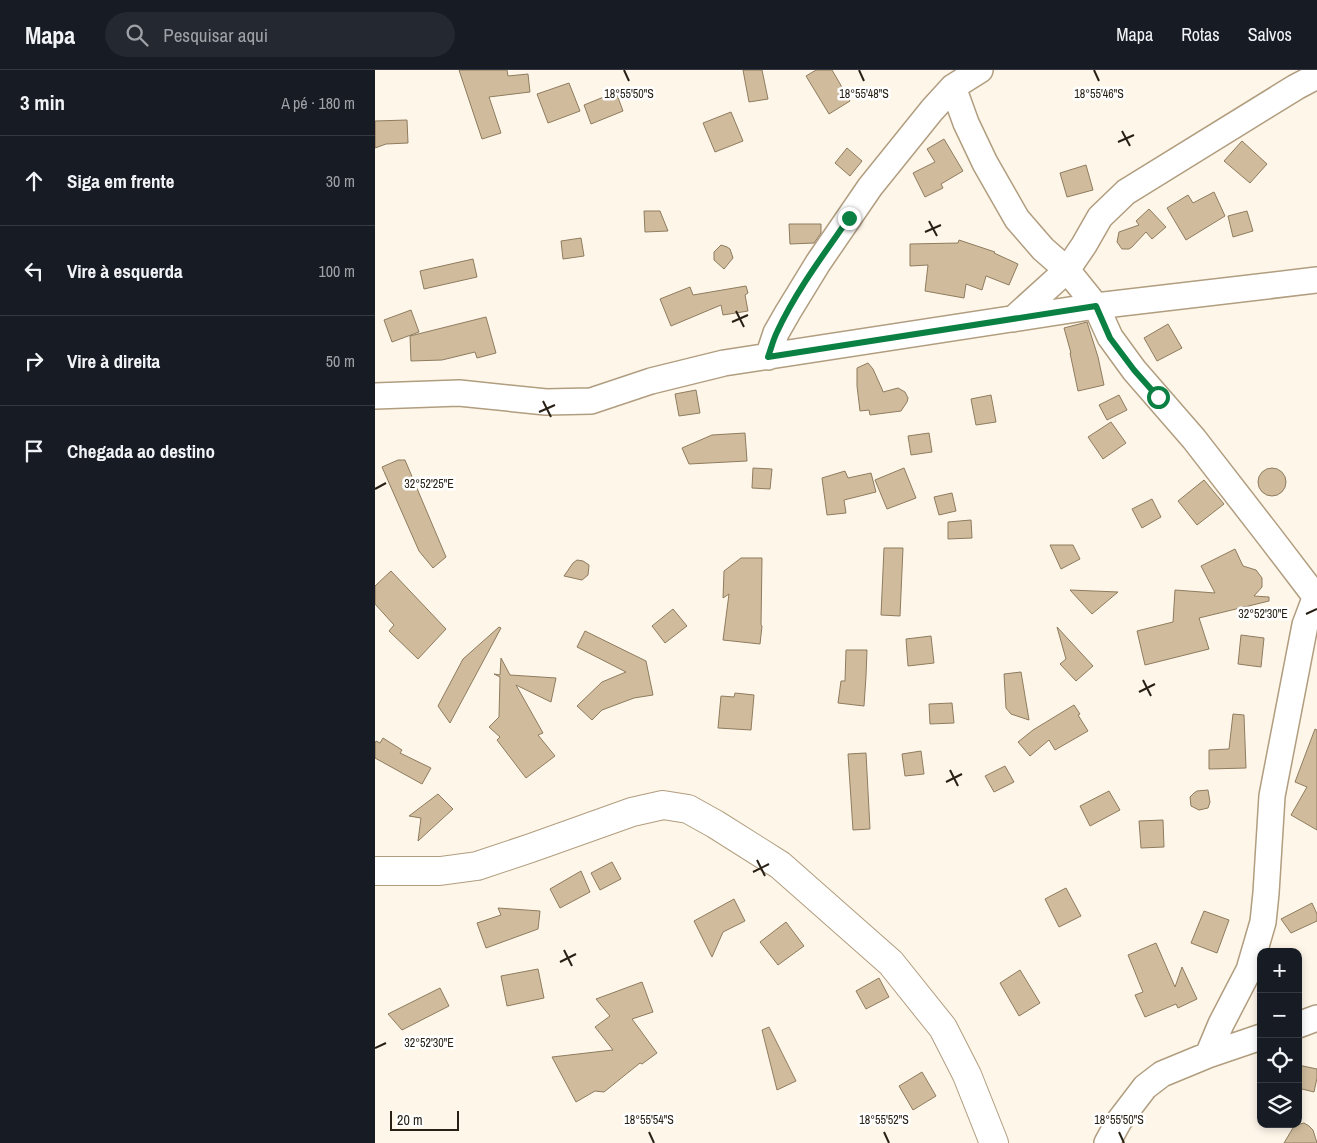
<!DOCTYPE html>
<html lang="pt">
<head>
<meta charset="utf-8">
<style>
	body { margin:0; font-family:"Archivo Narrow",sans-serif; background:#242831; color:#f1f3f6 }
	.controls { position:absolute; right:15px; bottom:15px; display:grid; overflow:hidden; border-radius:10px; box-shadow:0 2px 8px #0003 }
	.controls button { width:45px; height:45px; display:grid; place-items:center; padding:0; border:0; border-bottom:1px solid #363941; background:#171b24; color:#f1f3f6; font:25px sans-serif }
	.scale { position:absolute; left:15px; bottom:12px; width:69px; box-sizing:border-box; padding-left:5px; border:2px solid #282014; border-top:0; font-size:14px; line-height:18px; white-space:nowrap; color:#282014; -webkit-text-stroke:4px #fff; paint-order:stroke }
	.stop { position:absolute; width:15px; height:15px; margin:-11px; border:4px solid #0b8043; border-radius:50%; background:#fff }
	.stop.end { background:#0b8043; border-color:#fff; box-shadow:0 1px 5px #0008 }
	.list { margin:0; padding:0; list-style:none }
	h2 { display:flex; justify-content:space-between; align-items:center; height:65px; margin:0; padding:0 20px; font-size:21px }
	h2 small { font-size:16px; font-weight:400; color:#9ea1a6 }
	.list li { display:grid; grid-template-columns:32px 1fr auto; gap:15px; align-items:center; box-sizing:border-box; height:90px; padding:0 20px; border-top:1px solid #363941 }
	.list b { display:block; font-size:19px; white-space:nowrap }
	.list em { font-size:16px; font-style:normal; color:#9ea1a6 }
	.icon { flex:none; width:28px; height:28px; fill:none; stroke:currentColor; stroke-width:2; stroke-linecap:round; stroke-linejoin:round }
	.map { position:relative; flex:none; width:942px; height:1073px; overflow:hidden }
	header { display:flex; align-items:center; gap:30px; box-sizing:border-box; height:70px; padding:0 25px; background:#171b24; border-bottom:1px solid #363941 }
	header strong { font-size:24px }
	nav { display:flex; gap:28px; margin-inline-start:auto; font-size:18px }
	.search { width:350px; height:45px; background:#242831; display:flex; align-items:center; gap:12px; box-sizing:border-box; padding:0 18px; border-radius:28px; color:#9ea1a6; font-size:19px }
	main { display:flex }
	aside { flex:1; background:#171b24 }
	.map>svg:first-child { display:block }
	.building { fill:#d0bc9d; stroke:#8f7c5f }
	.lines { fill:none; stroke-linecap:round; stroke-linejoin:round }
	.street-casing { stroke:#b19d7f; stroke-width:28 }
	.secondary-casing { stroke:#b19d7f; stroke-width:30 }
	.street { stroke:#fff; stroke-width:25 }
	.secondary { stroke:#fff; stroke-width:28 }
	.route { stroke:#0b8043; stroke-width:6 }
	.ticks { fill:none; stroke:#282014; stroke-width:2 }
	.ticks-label { font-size:12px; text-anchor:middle; fill:#282014; stroke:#fff; stroke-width:5; stroke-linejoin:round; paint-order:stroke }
</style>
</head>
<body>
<header>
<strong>Mapa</strong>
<div class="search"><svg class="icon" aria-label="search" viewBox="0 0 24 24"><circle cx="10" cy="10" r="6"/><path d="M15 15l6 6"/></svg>Pesquisar aqui</div>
<nav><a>Mapa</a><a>Rotas</a><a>Salvos</a></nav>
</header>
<main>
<aside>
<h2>3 min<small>A pé · 180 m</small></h2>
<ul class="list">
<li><svg class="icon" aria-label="ahead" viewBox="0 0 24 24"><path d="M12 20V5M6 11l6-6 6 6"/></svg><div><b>Siga em frente</b></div><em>30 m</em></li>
<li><svg class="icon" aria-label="left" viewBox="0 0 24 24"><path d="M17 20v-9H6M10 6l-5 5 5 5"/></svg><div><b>Vire à esquerda</b></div><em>100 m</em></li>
<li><svg class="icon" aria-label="right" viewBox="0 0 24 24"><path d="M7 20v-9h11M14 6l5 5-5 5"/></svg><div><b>Vire à direita</b></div><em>50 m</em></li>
<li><svg class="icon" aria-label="arrive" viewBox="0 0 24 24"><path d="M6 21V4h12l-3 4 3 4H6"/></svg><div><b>Chegada ao destino</b></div></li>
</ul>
</aside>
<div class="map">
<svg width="942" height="1073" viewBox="0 0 942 1073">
	<rect width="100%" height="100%" fill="#fef6e9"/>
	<path class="building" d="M84,0h48l1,6 20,-2 2,18 -41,5 12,36 -19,6z
		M368,0h19l6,29 -19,3z
		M441,0h16l18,31 -21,13 -23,-38z
		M194,13l11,28 -32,12 -11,-29z
		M241,22l7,19 -32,13 -7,-19z
		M356,42l12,29 -28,11 -12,-29z
		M32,50l1,23 -22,1 -11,4v-27z
		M569,69l19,32 -22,13 2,4 -18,9 -12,-24 22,-11 -8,-13z
		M867,71l25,23 -17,19 -26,-22z
		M472,78l15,13 -12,15 -15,-13z
		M711,95l7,25 -26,7 -7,-24z
		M839,122l11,24 -39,24 -19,-32 21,-13 5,8z
		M774,139l17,18 -14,12 -6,-7 -14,15 -3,2h-7l-5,-7 2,-10 20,-7 -3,-4z
		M269,141h16l8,20 -23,1z
		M872,141l6,20 -20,6 -5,-21z
		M414,154h32v9l-7,10 -24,1z
		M206,168l3,18 -21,3 -2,-18z
		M584,170l36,12 -1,1 24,11 -9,21 -23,-9 -4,14 -16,-6 -2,14 -39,-7 3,-26 -18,1v-22l48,-1z
		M346,175l6,2 3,2 3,9 -9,11 -10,-9v-8z
		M98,189l4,18 -53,12 -4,-18z
		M371,216l2,7 -3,2 3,16 -25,4 -2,-10 -50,21 -11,-27 30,-12 3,8z
		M36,240l8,22 -27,10 -8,-22z
		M111,247l10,36 -19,5 -2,-6 -33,8 -31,1 -1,-25z
		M712,252l11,35 6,28 -26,6 -8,-38h1l-7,-25z
		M793,254l14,24 -25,13 -13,-23z
		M493,293l5,6 9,20 1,3 15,-4 7,4 3,6 -1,4 -6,9 -31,4 -1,-5 -9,1 -3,-25v-18z
		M321,320l4,23 -21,3 -4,-22z
		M616,325l5,27 -20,3 -5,-26z
		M744,325l8,15 -20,10 -8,-15z
		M736,352l15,21 -23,16 -15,-22z
		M370,363l2,28 -58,3 -7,-16 30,-13z
		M554,363l3,19 -21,3 -3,-19z
		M23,390h7l41,97 -13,11 -14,-17 -37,-84z
		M378,398l19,1 -2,20 -18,-1z
		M529,398l12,30 -29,11 -12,-29z
		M883 412a14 14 0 1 1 28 0a14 14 0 1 1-28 0Z
		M470,401l3,7 23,-5 5,19 -32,8 2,13 -19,2 -5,-37z
		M829,410l20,24 -27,21 -19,-24z
		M577,423l4,18 -17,4 -5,-18z
		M777,429l9,18 -19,11 -10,-19z
		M596,450l1,18 -24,1v-17z
		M675,475h23l7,14 -19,10z
		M509,478h19l-3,68 -19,-1z
		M860,479l8,17 13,4 6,8v9l-8,9 15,1v4l-70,17 10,31 -64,16 -8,-34 36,-9 2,-32 40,3 -14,-27z
		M366,488h21l-1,67 1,1 -2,18 -37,-4 6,-46 -6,4 1,-27z
		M202,490l6,1 6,4 -1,10 -6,5 -18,-4 9,-13z
		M16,501l55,58 -28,30 -29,-28 5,-6 -19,-21v-18z
		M695,520l48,2 -26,22z
		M298,539l14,17 -22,17 -13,-17z
		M124,557l2,1 -51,95 -12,-17 25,-47z
		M682,557l36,39 -17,15 -16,-17 6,-5z
		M210,561l61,30 7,34 -19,3 -32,12 -10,10 -15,-14 25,-24 24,-10 -49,-25z
		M866,565l23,3 -3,29 -23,-3z
		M556,566l3,27 -26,3 -2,-27z
		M471,580h21l-1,26 -2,30 -26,-3 3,-22h4z
		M126,588l9,17 46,3 -5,24 -35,-17 27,48 -5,2 17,21 -29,22 -29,-38 3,-3 -11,-10 10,-10 1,-40 -6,-3 6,1z
		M646,602l8,48 -18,-6 -5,-6 -2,-34z
		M360,623l19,2 -3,35 -33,-2 3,-32 13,1z
		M577,633l2,20 -24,1 -1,-20z
		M699,635l6,9 -2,1 10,16 -33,19 -6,-10 -19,16 -12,-14 15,-12z
		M858,644l11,1 2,53 -37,1v-19l20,-1z
		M940,659l2,1v100l-26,-15 16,-28 -12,-5z
		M8,668l19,12 -2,3 31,15 -9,16 -47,-26v-15l1,-2 4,2z
		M546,681l3,23 -19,2 -3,-22z
		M491,683l4,76 -17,1 -5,-76z
		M630,696l9,16 -20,10 -9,-16z
		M833,720l2,12 -2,6 -9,2 -8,-4 -1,-9 4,-4 3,-2z
		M734,721l11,19 -30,16 -10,-20z
		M63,724l15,15 -35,32 3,-23 -12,-2z
		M788,750l1,27 -23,1 -2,-27z
		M237,792l9,17 -21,11 -9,-17z
		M206,801l9,21 -30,16 -10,-19z
		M691,818l15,28 -22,11 -14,-28z
		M359,829l11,22 -22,11 -11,25 -18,-36z
		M937,833l5,11v7l-26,12 -10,-14z
		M123,838l42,3 -2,18 -52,19 -9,-25 24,-8z
		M829,841l25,9 -12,33 -26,-10z
		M411,852l18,24 -26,19 -18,-23z
		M781,873l19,44 7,-20 15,32 -19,9 -2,-4 -31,13 -10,-22 8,-3 -15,-37z
		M163,899l6,29 -37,8 -6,-30z
		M645,900l20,33 -21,13 -19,-33z
		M504,908l10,19 -23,12 -10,-18z
		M267,912l11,30 -21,7 25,34 -15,11 -2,-1 -36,29 -9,-1 -19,11 -24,-45 61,-7 -18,-23 15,-11 -14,-17z
		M65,918l9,18 -47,24 -14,-16z
		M394,957l27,54 -19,9 -15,-60z
		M923,995l19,4v9l-3,14 -16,-4z
		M547,1002l14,24 -23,14 -14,-24z
		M929,1053l5,3 4,4 4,13h-33l9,-15 3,-3z"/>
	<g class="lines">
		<g class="street-casing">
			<path id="street" d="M578,17l13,36 19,40 32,56 26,30 24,21 29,36 14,31 24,33 60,69 76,98 45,59
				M638,249l54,-49 17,-25 16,-28 26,-25 170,-105 21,-11
				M393,287l8,-24 12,-21 30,-49 52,-76 62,-77 21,-23 27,-17
				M0,326l84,-3 87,9 45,-1 60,-20 73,-18 372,-57 221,-26
				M923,955l19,-7
				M833,985l13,-31 28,-54 14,-48 3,-29 6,-97 33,-171 12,-32
				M732,1073l12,-22 26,-34 17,-13 46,-19 53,-18"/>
		</g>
		<g class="secondary-casing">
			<path id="secondary" d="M0,801h65l37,-5 54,-18 101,-36 31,-7 25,4 27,15 65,41 111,98 52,65 24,47 27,68"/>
		</g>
		<use href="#street" class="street"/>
		<use href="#secondary" class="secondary"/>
	</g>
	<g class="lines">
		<path class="route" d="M474,148c-25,36 -53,73 -72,114 -4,8 -6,17 -9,25l328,-51 14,32 24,32 24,27"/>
	</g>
	<path class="ticks" d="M249,0l5,11M484,0l5,11M719,0l5,11M747,61l8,15M743,72l16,-7M554,151l8,15M550,162l16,-7M361,241l8,16M357,252l16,-7M168,331l8,16M164,342l16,-7M0,419l11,-6M931,544l11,-5M768,610l8,16M764,622l16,-8M575,700l8,16M571,712l16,-8M382,790l8,16M378,802l16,-8M189,880l8,16M185,892l16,-8M0,978l11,-5M274,1062l5,11M509,1062l5,11M744,1062l5,11"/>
	<g class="ticks-label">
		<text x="254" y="28">18°55'50"S</text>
		<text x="489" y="28">18°55'48"S</text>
		<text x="724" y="28">18°55'46"S</text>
		<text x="54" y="418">32°52'25"E</text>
		<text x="888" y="548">32°52'30"E</text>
		<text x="54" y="977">32°52'30"E</text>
		<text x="274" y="1054">18°55'54"S</text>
		<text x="509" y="1054">18°55'52"S</text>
		<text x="744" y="1054">18°55'50"S</text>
	</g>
</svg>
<div class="controls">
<button>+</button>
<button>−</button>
<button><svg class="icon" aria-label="locate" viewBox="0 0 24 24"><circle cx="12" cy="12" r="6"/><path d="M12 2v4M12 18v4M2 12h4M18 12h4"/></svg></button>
<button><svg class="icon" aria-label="layers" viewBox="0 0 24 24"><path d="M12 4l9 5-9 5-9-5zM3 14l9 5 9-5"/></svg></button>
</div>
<div class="scale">20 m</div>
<div class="stop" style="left:783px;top:327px"></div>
<div class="stop end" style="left:474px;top:148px"></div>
</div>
</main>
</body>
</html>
